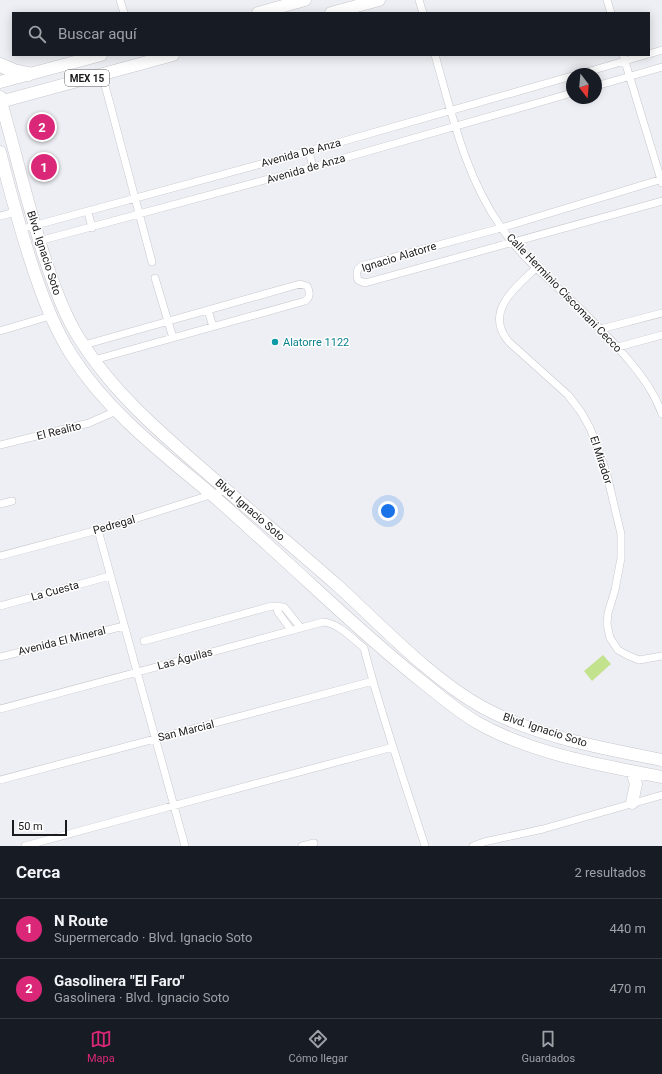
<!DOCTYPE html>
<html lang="es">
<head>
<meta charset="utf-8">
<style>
	body { margin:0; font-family:Roboto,sans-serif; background:#242831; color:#f1f3f6 }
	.compass { position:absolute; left:566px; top:68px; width:36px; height:36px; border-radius:50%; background:#171b24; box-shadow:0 2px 10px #0003; rotate:164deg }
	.scale { position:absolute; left:12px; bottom:10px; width:55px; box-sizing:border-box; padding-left:4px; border:2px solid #1b1b1d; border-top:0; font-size:11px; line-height:14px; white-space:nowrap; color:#1b1b1d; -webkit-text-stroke:3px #fff; paint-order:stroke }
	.you { position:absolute; left:388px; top:511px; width:14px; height:14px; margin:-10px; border:3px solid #fff; border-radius:50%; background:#1a73e8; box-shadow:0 0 0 6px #1a73e833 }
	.badge { display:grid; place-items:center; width:26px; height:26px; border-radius:50%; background:#db2777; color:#fff; font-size:13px; font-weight:700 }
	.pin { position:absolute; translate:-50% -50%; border:2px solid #fff; box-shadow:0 1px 4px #0006 }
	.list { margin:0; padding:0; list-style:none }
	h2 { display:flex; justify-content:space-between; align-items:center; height:52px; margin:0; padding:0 16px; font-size:17px }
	h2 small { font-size:13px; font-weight:400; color:#9ea1a6 }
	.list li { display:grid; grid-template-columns:26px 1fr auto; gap:12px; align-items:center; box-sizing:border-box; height:60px; padding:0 16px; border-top:1px solid #363941 }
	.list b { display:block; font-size:15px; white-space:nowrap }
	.list p { margin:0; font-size:13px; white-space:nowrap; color:#9ea1a6 }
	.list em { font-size:13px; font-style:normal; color:#9ea1a6 }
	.icon { flex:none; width:22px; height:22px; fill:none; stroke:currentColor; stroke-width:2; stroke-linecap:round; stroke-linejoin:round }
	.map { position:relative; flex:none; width:662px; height:846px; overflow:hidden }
	.search { position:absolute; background:#171b24; box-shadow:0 2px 10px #0003; left:12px; right:12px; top:12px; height:44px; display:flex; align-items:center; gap:10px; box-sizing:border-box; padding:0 14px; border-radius:0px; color:#9ea1a6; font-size:15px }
	.sheet { height:172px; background:#171b24 }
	nav { display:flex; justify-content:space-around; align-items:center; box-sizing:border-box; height:56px; border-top:1px solid #363941; background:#171b24; font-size:11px; color:#9ea1a6 }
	nav a { display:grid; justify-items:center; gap:2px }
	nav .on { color:#db2777 }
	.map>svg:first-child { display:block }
	.green { fill:#c3e28e }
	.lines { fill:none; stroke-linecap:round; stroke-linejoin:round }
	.street-casing { stroke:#c7c8cd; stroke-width:8 }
	.primary-casing { stroke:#c7c8cd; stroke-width:13 }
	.highway-casing { stroke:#c7c8cd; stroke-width:15 }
	.street { stroke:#fff; stroke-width:7 }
	.primary { stroke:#fff; stroke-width:12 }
	.highway { stroke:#fff; stroke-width:14 }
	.culture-dot { fill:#0f9aa8; stroke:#fff; stroke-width:1.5 }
	.labels { text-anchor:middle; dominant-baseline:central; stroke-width:3; stroke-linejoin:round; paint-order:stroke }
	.shield { fill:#fff; stroke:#5f5f61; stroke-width:1 }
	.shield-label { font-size:10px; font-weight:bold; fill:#1b1b1d }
	.street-label { font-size:11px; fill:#1b1b1d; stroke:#fff }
	.culture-label { font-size:11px; fill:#0d838f; stroke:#fff; text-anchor:start }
</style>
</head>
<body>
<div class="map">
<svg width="662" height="846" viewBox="0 0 662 846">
	<rect width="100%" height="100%" fill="#eeeff4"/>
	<path class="green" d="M603,655l8,9 -19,17 -8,-10z"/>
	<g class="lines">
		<g class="street-casing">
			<path id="street" d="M120,0l4,13
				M419,0l4,13
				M607,0l4,13
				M649,54l13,-4
				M435,55c17,59 30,121 66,172 15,23 36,42 56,60 26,24 51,48 74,76 13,16 24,31 31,51
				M623,55l39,128
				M102,74l50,188
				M580,74l65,-19
				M596,86l66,-19
				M309,151l4,16
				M662,179l-161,49 -140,38c-5,4 -5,8 -3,14l7,3 297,-82
				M88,212l4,16
				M0,216l15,-4
				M29,227l280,-76 263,-75
				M39,241l274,-74 259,-74
				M536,268c-20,19 -53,44 -27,74l59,53 13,17 9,16 8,20 9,27 14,59v24l-6,32 -7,23 -1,11 3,14 8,12 9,5 12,5 23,-4
				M155,278l18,60
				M208,310l5,17
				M601,329l61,-16
				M0,331l50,-15
				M84,345l216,-61 7,2c3,6 4,11 -2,15l-211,59
				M618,347l44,-12
				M0,445l89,-22 27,-12
				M0,504l12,-3
				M98,530l87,316
				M0,556l109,-29 117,-37
				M0,606l110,-30
				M276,606l2,6 13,18
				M144,641l128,-35 12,1 17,21
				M364,648c17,67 40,132 61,198
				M0,657l124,-31
				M0,709l323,-87c15,1 29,16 41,26
				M0,780l373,-99
				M25,846l106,-29 262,-70
				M302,846l12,-3
				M473,846l11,-4 59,-13 119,-34"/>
		</g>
		<g class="primary-casing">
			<path id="primary" d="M258,13l47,-13
				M331,13l48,-13
				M0,82l101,-27
				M0,102l173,-47
				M1,102c15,52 27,105 44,157 8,24 16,47 28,69 33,58 84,102 134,145 43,38 88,75 131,113 44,40 92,92 144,121 55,30 120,41 180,53
				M0,152c9,36 19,72 30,107 11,34 23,67 42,97 36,56 89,96 139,138 20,17 39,35 58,52 50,45 98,92 151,134 19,15 37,31 58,43 55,31 122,42 184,54
				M632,803l4,-19 -4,-13"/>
		</g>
		<g class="highway-casing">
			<path id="highway" d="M0,65l14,6 14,3
				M0,98l1,4"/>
		</g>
		<use href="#street" class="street"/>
		<use href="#primary" class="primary"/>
		<use href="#highway" class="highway"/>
	</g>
	<circle class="culture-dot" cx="275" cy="342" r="4"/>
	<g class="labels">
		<rect class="shield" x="65" y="70" width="44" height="16" rx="3"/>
		<g class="shield-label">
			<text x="87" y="78">MEX 15</text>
		</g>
		<g class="street-label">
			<text transform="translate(301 153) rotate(-15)">Avenida De Anza</text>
			<text transform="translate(306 169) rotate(-16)">Avenida de Anza</text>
			<text transform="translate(44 253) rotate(72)">Blvd. Ignacio Soto</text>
			<text transform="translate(399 257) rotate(-17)">Ignacio Alatorre</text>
			<text transform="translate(564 293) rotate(46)">Calle Herminio Ciscomani Cecco</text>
			<text transform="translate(59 431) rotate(-14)">El Realito</text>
			<text transform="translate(601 460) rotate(72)">El Mirador</text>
			<text transform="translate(250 510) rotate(41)">Blvd. Ignacio Soto</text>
			<text transform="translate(114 525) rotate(-16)">Pedregal</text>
			<text transform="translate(55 591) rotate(-15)">La Cuesta</text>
			<text transform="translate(62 641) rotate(-14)">Avenida El Mineral</text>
			<text transform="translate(185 659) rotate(-15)">Las Águilas</text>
			<text transform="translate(545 730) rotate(18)">Blvd. Ignacio Soto</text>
			<text transform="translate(186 731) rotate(-14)">San Marcial</text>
		</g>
		<g class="culture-label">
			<text x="283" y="342">Alatorre 1122</text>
		</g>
	</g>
</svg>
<svg class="compass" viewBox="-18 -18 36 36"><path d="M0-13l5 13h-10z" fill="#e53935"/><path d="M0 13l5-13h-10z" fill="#9ea1a6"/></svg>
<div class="scale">50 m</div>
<div class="you"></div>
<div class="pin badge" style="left:44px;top:167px">1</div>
<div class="pin badge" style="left:42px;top:127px">2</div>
<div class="search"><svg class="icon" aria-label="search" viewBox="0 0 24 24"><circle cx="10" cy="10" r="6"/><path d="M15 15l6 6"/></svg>Buscar aquí</div>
</div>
<section class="sheet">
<h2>Cerca<small>2 resultados</small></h2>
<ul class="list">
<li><span class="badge">1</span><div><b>N Route</b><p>Supermercado · Blvd. Ignacio Soto</p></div><em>440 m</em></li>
<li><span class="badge">2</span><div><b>Gasolinera &quot;El Faro&quot;</b><p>Gasolinera · Blvd. Ignacio Soto</p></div><em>470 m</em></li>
</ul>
</section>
<nav>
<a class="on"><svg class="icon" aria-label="map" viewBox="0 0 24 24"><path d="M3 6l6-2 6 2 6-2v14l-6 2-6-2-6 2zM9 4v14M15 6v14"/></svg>Mapa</a>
<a><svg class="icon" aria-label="directions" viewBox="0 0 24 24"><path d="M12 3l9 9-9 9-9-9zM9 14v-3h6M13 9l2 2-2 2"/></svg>Cómo llegar</a>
<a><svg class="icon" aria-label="saved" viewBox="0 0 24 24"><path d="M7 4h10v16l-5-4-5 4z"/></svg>Guardados</a>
</nav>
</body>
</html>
